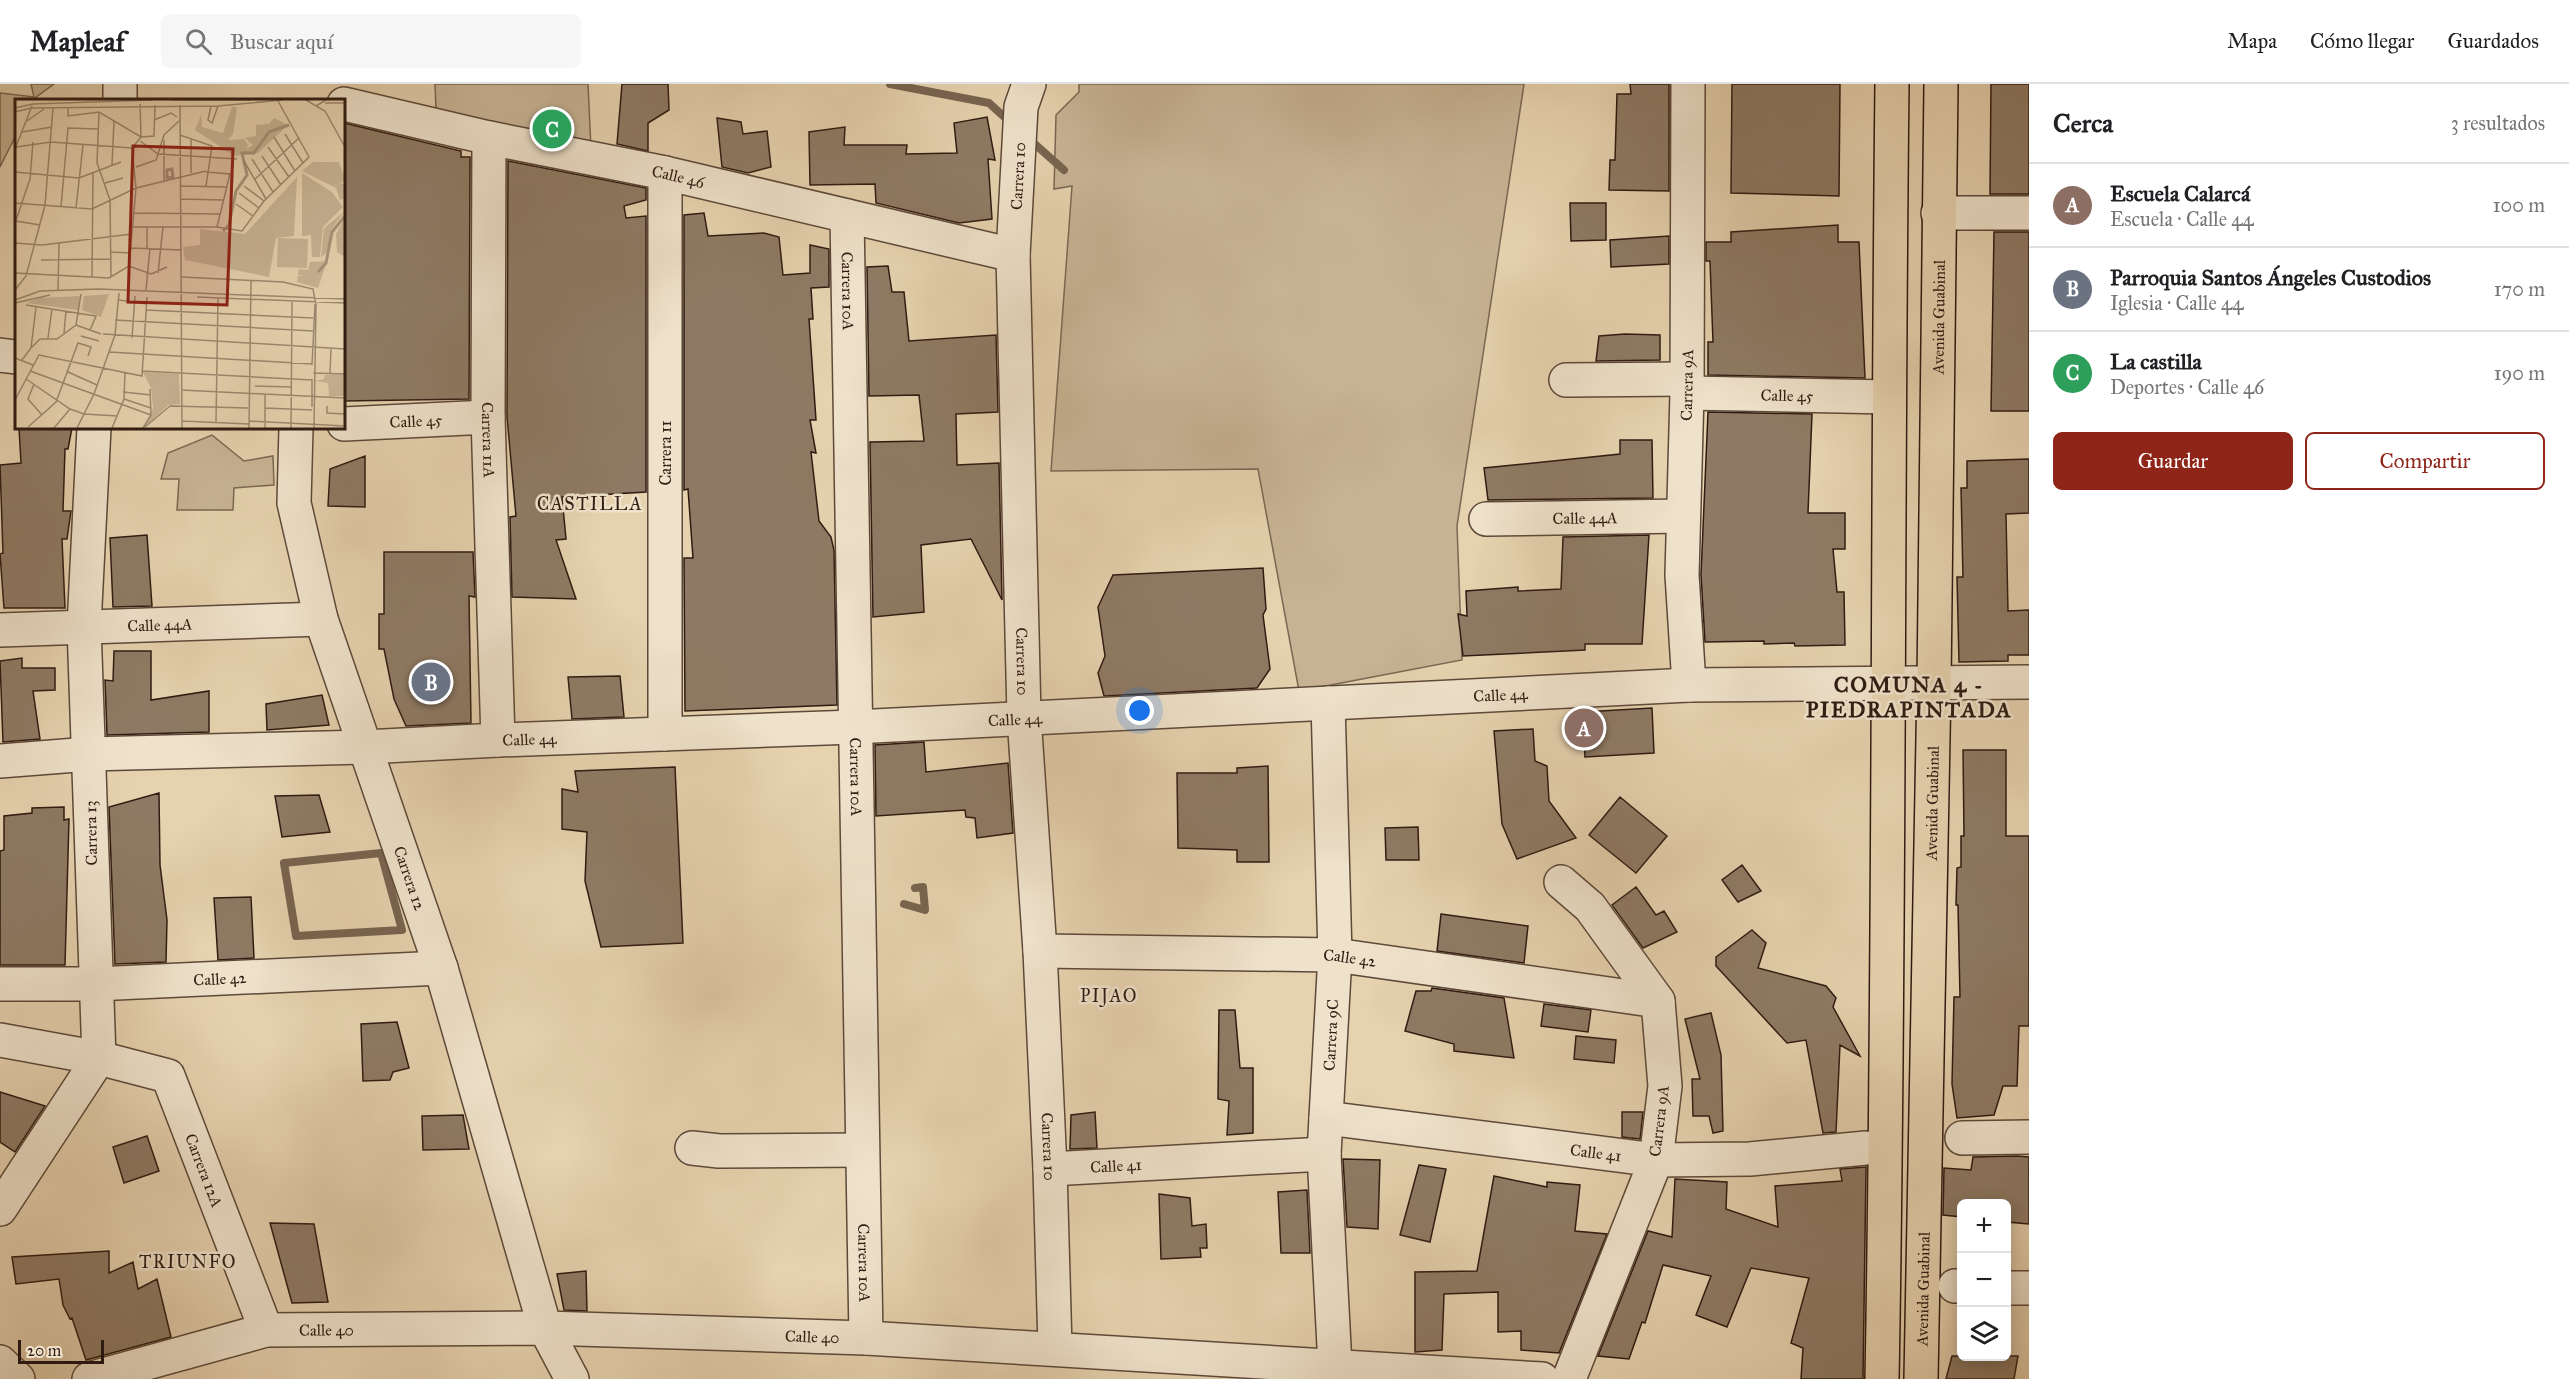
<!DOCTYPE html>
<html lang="es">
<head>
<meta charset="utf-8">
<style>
	body { margin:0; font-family:"IM FELL Great Primer",serif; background:#f6f6f6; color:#202124 }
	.controls { position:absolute; right:18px; bottom:18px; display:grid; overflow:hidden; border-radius:9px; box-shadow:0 3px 15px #0003 }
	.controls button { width:54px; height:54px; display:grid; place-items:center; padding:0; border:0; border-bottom:2px solid #e0e0e0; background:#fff; color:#202124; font:30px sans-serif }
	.scale { position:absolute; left:18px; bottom:15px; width:86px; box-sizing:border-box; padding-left:6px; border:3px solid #2f1b12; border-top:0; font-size:16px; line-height:21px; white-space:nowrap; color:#2f1b12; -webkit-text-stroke:4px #efe2cb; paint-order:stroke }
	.you { position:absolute; left:1140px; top:627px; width:21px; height:21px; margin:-15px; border:4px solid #fff; border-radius:50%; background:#1a73e8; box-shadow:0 0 0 9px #1a73e833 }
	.badge { display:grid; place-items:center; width:39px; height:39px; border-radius:50%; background:#8f2418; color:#fff; font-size:20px; font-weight:700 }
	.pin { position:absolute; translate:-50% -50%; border:3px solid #fff; box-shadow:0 2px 6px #0006 }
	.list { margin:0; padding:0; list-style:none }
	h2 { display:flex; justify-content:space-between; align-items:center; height:78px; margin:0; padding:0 24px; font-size:26px }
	h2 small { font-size:20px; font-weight:400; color:#757577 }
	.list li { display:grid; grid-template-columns:39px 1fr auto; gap:18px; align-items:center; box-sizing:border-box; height:84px; padding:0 24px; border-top:2px solid #e0e0e0 }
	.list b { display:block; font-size:22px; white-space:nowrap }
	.list p { margin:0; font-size:20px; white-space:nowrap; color:#757577 }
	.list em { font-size:20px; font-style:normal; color:#757577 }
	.actions { display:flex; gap:12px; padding:18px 24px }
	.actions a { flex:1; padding:14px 0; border:2px solid #8f2418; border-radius:9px; text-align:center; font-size:21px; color:#8f2418 }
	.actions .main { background:#8f2418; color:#fff }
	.icon { flex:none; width:33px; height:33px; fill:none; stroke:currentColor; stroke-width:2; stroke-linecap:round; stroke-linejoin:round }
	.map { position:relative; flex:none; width:2029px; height:1295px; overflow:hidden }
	header { display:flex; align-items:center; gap:36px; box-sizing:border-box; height:84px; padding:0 30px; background:#fff; border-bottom:2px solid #e0e0e0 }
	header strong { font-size:28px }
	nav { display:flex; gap:33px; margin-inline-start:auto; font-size:21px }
	.search { width:420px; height:54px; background:#f6f6f6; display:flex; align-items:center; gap:15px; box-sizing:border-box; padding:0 21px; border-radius:9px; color:#757577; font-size:22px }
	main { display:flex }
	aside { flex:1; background:#fff }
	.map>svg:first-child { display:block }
	.green { fill:#c7b394; stroke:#7b6753; stroke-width:1.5 }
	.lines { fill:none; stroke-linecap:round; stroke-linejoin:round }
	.stream { stroke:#786450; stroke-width:8 }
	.building { fill:#8e7a64; stroke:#2f1b12; stroke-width:1.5 }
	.minor-casing { stroke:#5d4939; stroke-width:36 }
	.major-casing { stroke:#2f1b12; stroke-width:36 }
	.minor { stroke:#efe2cb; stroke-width:33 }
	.major { stroke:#e6d2af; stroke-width:33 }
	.labels { text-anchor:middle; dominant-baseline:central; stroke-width:5; stroke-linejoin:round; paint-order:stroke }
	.street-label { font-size:16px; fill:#2f1b12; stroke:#efe2cb }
	.neighbourhood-label { font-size:18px; letter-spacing:1.5px; fill:#2f1b12; stroke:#efe2cb }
	.district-label { font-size:22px; font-weight:bold; letter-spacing:1.5px; fill:#2f1b12; stroke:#efe2cb }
	.inset-river { fill:none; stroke:#a8947a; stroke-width:3 }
	.inset-road { fill:none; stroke:#9d8970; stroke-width:1.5 }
	.view { fill:#8f2418; fill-opacity:0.15; stroke:#8f2418; stroke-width:3 }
	.inset-edge { fill:none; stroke:#2f1b12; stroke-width:3 }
</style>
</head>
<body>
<header>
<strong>Mapleaf</strong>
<div class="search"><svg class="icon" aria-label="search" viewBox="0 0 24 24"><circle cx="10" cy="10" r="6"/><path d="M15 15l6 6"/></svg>Buscar aquí</div>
<nav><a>Mapa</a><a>Cómo llegar</a><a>Guardados</a></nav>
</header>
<main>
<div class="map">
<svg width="2029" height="1295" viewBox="0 0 2029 1295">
	<rect width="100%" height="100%" fill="#e6d2af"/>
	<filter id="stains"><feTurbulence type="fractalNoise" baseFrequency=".00333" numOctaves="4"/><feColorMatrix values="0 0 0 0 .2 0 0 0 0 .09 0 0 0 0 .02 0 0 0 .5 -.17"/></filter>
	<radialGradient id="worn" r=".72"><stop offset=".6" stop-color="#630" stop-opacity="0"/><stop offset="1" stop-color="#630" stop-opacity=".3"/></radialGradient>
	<path class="green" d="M31,0h23l-22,16h-16v35l-16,32v-74l34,4z
		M435,0h153l3,64 -155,-38z
		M1079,0h445l-67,442 5,134 -163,31 -41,-222 -207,2 21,-285 -18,3 2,-74 23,-23z
		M212,351l32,26 29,-5 1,29 -40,3 -1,22h-56l2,-31h-18l7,-26z"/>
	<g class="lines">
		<path class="stream" d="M890,0l99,19 23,21
			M1028,54l36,32
			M381,769l21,77 -106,6 -12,-73z
			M904,820l21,6 -2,-23 -8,1"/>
	</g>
	<path class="building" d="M622,0h46l1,26 -21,13v28l-31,-7z
		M1630,0h39v107l-60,-1 1,-30h5l2,-66h14z
		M1732,0h108l-1,112 -108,-3z
		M1991,0h38v110h-39z
		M987,33l8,43 -7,-1 4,60 -33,4 -83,-20 -1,-19 -65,1 -1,-53 36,-5 -1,18h63l-1,9 51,-1 -3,-30z
		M717,34l24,4 2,12 24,-3 4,36 -23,6 -26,-6z
		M344,39l117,28v6h9l-1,242 -125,2z
		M508,77l138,27v12l-22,6 2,12 20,-2v276l-84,5 4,42 -10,1 20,59 -64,-2 -2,-80 6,-1 -9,-99z
		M1570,119h36v37l-35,1z
		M704,129l4,23 56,-3 15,4 4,38 27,-2v-28l19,4v38l-18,1 2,31h-4l7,101h-6l6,33 -5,-1 8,69 12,16 3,13 3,155 -152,6 -1,-153h9l-5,-69 -4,1v-275z
		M1838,141v17h21l6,136 -157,-3v-33h5l-3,-81h-4v-19h25v-10z
		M1994,148h35v179h-38z
		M1669,152v28l-58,3 -1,-27z
		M888,182l4,26h12l5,49 87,-6 2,77 -42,2 1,51 42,-2 3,137 -31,-61 -50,6 3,67 -51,5 -3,-175 54,-1 -5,-46 -50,1 -2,-129z
		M1625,250l35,1v25l-64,1 3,-25z
		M1708,328l104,2 -4,99h37v36h-12l4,43h7l1,53 -50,1 -1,-3 -30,1v-3l-59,1 -4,-67z
		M19,344h53l-4,21h-3l-2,62h8l-4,28h-5l3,69h-61l-4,-54 3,-1 -3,-88 21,-2z
		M1620,356h32l1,58 -165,2 -4,-32 136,-14z
		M365,372v51l-37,-1 2,-37z
		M2029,375v54l-23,1 2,97 21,-1v45h-21v6l-49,1 -2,-85h6l-2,-89h6v-27z
		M147,451l5,71 -39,1 -3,-69z
		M1649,451l-7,109h-57v6l-122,6 -5,-42 9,2 -1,-25 52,-4v4l43,-2 2,-52z
		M384,468h89l2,45 -6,-1 2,127 -65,3 -12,-27 -10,-50h-5v-35h5z
		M1263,484l3,41 -3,6 7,54 -13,19 -153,8 -6,-23 7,-17 -7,-49 15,-32z
		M114,567h37v49l58,-9v41l-102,3 -2,-55 8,1z
		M22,574v10h33v22l-22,1 7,48 -37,3 -3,-81z
		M620,592l4,41 -52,2 -4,-42z
		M322,611l7,30 -62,5 -1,-26z
		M1652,624l2,45 -69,4 -2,-45z
		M1533,645l2,32 12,5 2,35 27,37 -59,21 -15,-35 -8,-93z
		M924,658l2,30 82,-9 5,70 -36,5 -2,-20 -9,-1 -1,-7 -89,6 -1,-71z
		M1963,666h43v86h23v190h-10l-2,60h-14l-9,29 -37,3 -5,-34 2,-87h6l-2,-92h-2l1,-37 4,-1v-31h3z
		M1268,682l1,96h-32v-12l-59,-2 -1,-75h60v-5z
		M675,683l8,176 -82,4 -16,-66 2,-49 -25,-3v-40l16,3 -3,-21z
		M159,709l1,72 7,55 -1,42 -51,2 -6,-157z
		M319,711l11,37 -48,5 -7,-41z
		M1620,713l47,39 -31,37 -47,-38z
		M64,723v13l5,-1 -4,146h-65v-114l4,-1v-34l28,-3v-5z
		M1418,743l1,33h-33l-1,-32z
		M1742,781l19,26 -23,11 -16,-22z
		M1636,803l20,28 8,-4 13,21 -34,16 -31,-43z
		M251,813l3,61 -36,2 -4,-62z
		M1441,830l87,12 -4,37 -87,-12z
		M1752,846l14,13 -8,25 68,18 10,12 -3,9 27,49 -20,-11 -4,87 -13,1 -17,-93 -19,3 -71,-77v-9z
		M1432,904l72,10 10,60 -60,-7v-7l-49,-13 11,-40h15z
		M1544,920l47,6 -3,22 -47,-6z
		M1219,926h16l5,58h13v65l-26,2 2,-34 -11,-2z
		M1711,929l10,42 2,76 -10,2 -4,-17h-16l-1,-37h8l-15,-60z
		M397,938l12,46 -16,4 -3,8 -27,1 -2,-57z
		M1576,952l40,4 -2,23 -40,-4z
		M0,1008l45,14 -30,46 -15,-10z
		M1095,1028l2,36 -27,1 1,-34z
		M1622,1028h21l-3,27 -18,-2z
		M463,1031l6,34 -46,1 -1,-34z
		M147,1052l12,35 -35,12 -11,-36z
		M2017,1072l12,1v67l-22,-2v-19h-45v14l-19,-2 1,-47 27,2 2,-13z
		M1343,1075l37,1 -2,69 -31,-2z
		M1419,1081l27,4 -16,73 -30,-7z
		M1866,1083l-3,212h-62l2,-31 -12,-5 18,-65 -58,-10 -24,59 -31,-12 15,-39 -48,-11 -18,58 -3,-1 -13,37 -31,-3 50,-125 24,6 3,-58 52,3 -1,27 52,18 -3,-41 67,-5 -2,-12z
		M1494,1092l53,11v-5l33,3 -5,46 32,3 -48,119 -38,-3v-19l-23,1v-40l-54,2 -2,56 -27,2v-80l62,-1z
		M1307,1106l3,63h-29l-3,-61z
		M1159,1110l31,4 2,28 14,-2 1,24h-7l1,9 -40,2z
		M270,1139l44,1 14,78 -36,1z
		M109,1167v22l24,-11 5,27 19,-10 14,58 -85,23 -14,-42 -2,1 -7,-14 -4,-26 -43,5 -4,-27z
		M586,1187l1,40 -23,-1 -7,-36z
		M1952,1272h66l-4,23h-68z"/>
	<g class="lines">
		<g class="minor-casing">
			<g id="minor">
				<path id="s1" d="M1029,0l-8,23 -8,148 11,462 16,234 10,218 5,179"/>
				<path d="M1688,0l-1,309 -5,182 7,110"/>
				<path d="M120,16v-16"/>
				<path id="s2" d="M344,20l145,34 176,35 348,82"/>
				<path id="s3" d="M489,54l-1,279 10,323"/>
				<path d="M1938,129h91"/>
				<path id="s4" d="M847,132l19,1122"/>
				<path d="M0,271l16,2"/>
				<path d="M1566,296l121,-1"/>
				<path id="s5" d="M1687,309l202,4"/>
				<path id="s6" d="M344,340l144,-7"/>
				<path id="s7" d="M296,344l-2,75 27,116 120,349 104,360 27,51"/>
				<path id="s8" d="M1486,435l197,-3"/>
				<path id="s9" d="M0,546l321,-11"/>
				<path d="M1328,619l7,252 -11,199 11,212"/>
				<path d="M665,650v-561"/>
				<path id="s10" d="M0,677l89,-7 276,-7 133,-7 356,-13 835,-42 340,-3"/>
				<path d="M1561,798l29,25 68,94 7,85 -9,74 -87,219"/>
				<path id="s11" d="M1040,867l295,4 323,46"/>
				<path id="s12" d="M0,900h95l346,-16"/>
				<path id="s13" d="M0,956l99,18 69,18 98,254"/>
				<path id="s14" d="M1326,1034l330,42 94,-1 116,-11"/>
				<path d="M1962,1054l67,-1"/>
				<path d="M692,1064l27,3 143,-1"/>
				<path id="s15" d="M1050,1085l274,-15"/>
				<path d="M0,1125l99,-151 -15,-432 10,-198"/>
				<path d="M1955,1202h7"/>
				<path d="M2006,1204h23"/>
				<path d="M0,1278l18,17"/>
				<path id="s16" d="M89,1295l177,-49 279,-2 321,10 676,41"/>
			</g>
		</g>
		<g class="major-casing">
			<g id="major">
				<path d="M1882,1295c8,-432 5,-863 10,-1295"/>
				<path id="s17" d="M1921,1295l13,-695 7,-600"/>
			</g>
		</g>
		<use href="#minor" class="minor"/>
		<use href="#major" class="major"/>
	</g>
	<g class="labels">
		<g class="street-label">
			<text transform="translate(1018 92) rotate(-87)">Carrera 10</text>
			<text stroke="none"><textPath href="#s2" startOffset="342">Calle 46</textPath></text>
			<text stroke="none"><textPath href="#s4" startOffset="75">Carrera 10A</textPath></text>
			<text stroke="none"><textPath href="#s17" startOffset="1062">Avenida Guabinal</textPath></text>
			<text transform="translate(1687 301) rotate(-89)">Carrera 9A</text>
			<text stroke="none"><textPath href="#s5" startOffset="100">Calle 45</textPath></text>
			<text stroke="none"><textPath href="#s6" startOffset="72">Calle 45</textPath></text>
			<text stroke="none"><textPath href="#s3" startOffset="302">Carrera 11A</textPath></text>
			<text transform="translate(665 369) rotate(-90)">Carrera 11</text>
			<text stroke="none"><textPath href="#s8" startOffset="99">Calle 44A</textPath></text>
			<text stroke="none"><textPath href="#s9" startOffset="160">Calle 44A</textPath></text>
			<text stroke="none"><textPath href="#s1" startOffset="579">Carrera 10</textPath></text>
			<text stroke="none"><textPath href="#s10" startOffset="1502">Calle 44</textPath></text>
			<text stroke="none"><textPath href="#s10" startOffset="1016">Calle 44</textPath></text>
			<text stroke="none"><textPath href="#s10" startOffset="530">Calle 44</textPath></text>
			<text stroke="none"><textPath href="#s4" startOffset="561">Carrera 10A</textPath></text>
			<text stroke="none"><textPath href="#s17" startOffset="576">Avenida Guabinal</textPath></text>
			<text transform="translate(91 749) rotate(-91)">Carrera 13</text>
			<text stroke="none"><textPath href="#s7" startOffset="468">Carrera 12</textPath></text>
			<text stroke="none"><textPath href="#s11" startOffset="310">Calle 42</textPath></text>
			<text stroke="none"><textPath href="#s12" startOffset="220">Calle 42</textPath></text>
			<text transform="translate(1331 951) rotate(-87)">Carrera 9C</text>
			<text transform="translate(1659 1037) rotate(-83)">Carrera 9A</text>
			<text stroke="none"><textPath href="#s1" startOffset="1065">Carrera 10</textPath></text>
			<text stroke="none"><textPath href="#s14" startOffset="272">Calle 41</textPath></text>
			<text stroke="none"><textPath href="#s15" startOffset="66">Calle 41</textPath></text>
			<text stroke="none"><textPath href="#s13" startOffset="273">Carrera 12A</textPath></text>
			<text stroke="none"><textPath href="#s4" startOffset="1047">Carrera 10A</textPath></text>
			<text stroke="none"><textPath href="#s17" startOffset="90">Avenida Guabinal</textPath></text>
			<text stroke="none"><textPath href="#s16" startOffset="244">Calle 40</textPath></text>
			<text stroke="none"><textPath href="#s16" startOffset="730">Calle 40</textPath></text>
		</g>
		<g class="neighbourhood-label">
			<text x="590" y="420">CASTILLA</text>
			<text x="1109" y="912">PIJAO</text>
			<text x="188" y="1178">TRIUNFO</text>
		</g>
		<g class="district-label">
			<text x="1909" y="600">COMUNA 4 -<tspan x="1909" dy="25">PIEDRAPINTADA</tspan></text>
		</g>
	</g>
	<g transform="translate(15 15)">
		<rect width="330" height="330" fill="#e6d2af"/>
		<path d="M217,8h5l-4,27 -5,6 16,-1 4,6 -2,4 7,-4 -8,-7 11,-2v-11l13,-1 5,-6 14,7 -30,28 -24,3 -39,-26 6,-15 1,12 21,6zM298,63h26l6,17 -5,5 5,-1v15l-5,2 -4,-12 -34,-17zM287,74l30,19 11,15 -20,20 -3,30h-8l-1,-22 -9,1zM282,78l-3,59 -18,2 -7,39 -84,-17 -2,-13 17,-2v-16l45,5zM330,112l-14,19 -3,21 -7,7 3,-30zM330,119v39l-8,-5 -1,-18zM263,139l30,1 -1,29 -30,-1zM312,162l-9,27 -21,-6 1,-6h6l-6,-1 1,-6 9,1 2,-8zM94,195l-8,23 -19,-7 2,-14zM65,197l-2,14 -51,-7 11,-5zM128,273l36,2 1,30 -12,1 -24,23 9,-20 -2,-20zM329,275v22h-15l-1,-13 -13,-2 9,-2 1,-4z" fill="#c7b394"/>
		<path class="inset-river" d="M157,70l1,8 -6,1v-8zM208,132l6,-6 7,-34 11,-16 -5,-22h12l15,-21 20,-7M303,173l8,-9 6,-31 13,-16"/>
		<path class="inset-road" d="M156,1h80M291,1l10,6 10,-6M310,4h20M165,6l2,323M196,7l-3,14 4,3 6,-17M301,7l9,5 20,36M53,8v9l31,-4 42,25 13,-1 1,-31M0,9l18,-4 119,-4M0,13l16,-4 187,-2 64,-6M84,13l-2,51 13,37 1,77M139,21l17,-7 6,4M12,22l17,-12M7,33l30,-5M270,35l18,29M165,36l32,11 -6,40M259,38l21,34M176,39v35M125,42l18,13 79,5M1,48l35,-5 81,6M253,48l21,30M117,49l9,-11 -1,-33M0,50l17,-43M247,57l19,29M237,60l21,33M229,62l22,38M97,66l2,-44M121,68l20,-7 8,-25 15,-14M0,73l64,6 42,-16M191,73l24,2 -13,53M239,81l45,-42M149,82v-41M90,84l18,-5M166,87l46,1M229,87l20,15M224,94l20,15M166,100l43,1M0,104l77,6 44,-21 70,-17M221,105l17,12M46,108l7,-79 31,1M61,109l7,-63M119,114l86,1M1,122l24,4M0,124l15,-44 3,-37M118,128h84l25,4 22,-30 45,-44 -31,-56M132,128v21M0,144l27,2 90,-11M116,149l51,2M96,153l19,1M26,161l70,-1M114,167l7,-78 -4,-40M0,174l94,5 20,-12 22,8 16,-7M143,174l5,-46M77,178l1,-105M167,178l101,5 30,7 3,16 -2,123M0,191l11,-14 19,-71 8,-97M43,191l1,-47M131,191l4,-42M182,198l148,6M0,201l25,-9 59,-2 246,10M104,201l28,4M0,204l35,-8M11,206l70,11 -6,14M131,211l167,8M100,221l198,11M61,226l5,-31M61,226l25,9M49,234l2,-22M88,235l242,15M66,237l18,5M33,239l4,-29M117,239l3,-42M16,249l9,-9h17l19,-14M94,253l203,12M0,259l18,7M7,261l9,-12 5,-41M297,266l3,-61M15,272l121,44M127,272l170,9M53,273l29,13M298,274l32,1M315,274l1,-25M11,280l44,30 14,5 34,2M297,280v28M19,285l-6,15 14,16M240,287l36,1M166,291l164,8M108,293l28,3M109,300l27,9M0,301l24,-45 103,21 5,-79M155,307l78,2M312,307v7l18,1M250,309l47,2M167,322l67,3M234,322l96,5M201,323l2,-124M13,328l28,-25 22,-59 13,4 -3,9M130,328l25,-21M39,329l16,-19M62,329l17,-34 21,-59 4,-42M97,329l12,-29 1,-26M128,329l8,-13 -1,-26M234,329l2,-148M250,329v-34M276,329l1,-126"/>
		<path class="view" d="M118,47l100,3 -6,156 -99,-3z"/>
		<rect width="330" height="330" class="inset-edge"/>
	</g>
	<rect width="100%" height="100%" filter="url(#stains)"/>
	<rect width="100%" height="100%" fill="url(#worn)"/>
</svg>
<div class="controls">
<button>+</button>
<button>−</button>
<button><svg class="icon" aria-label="layers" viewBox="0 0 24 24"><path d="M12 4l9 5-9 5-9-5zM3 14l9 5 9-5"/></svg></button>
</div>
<div class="scale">20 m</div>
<div class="you"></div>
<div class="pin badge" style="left:1584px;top:644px;background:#8d6e63">A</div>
<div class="pin badge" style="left:431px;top:598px;background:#6b7280">B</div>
<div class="pin badge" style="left:552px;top:45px;background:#2e9e5b">C</div>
</div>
<aside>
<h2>Cerca<small>3 resultados</small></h2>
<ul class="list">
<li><span class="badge" style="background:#8d6e63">A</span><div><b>Escuela Calarcá</b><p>Escuela · Calle 44</p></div><em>100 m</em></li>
<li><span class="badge" style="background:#6b7280">B</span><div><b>Parroquia Santos Ángeles Custodios</b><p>Iglesia · Calle 44</p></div><em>170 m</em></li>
<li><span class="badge" style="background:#2e9e5b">C</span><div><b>La castilla</b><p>Deportes · Calle 46</p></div><em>190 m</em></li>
</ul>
<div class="actions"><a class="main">Guardar</a><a>Compartir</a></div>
</aside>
</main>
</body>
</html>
